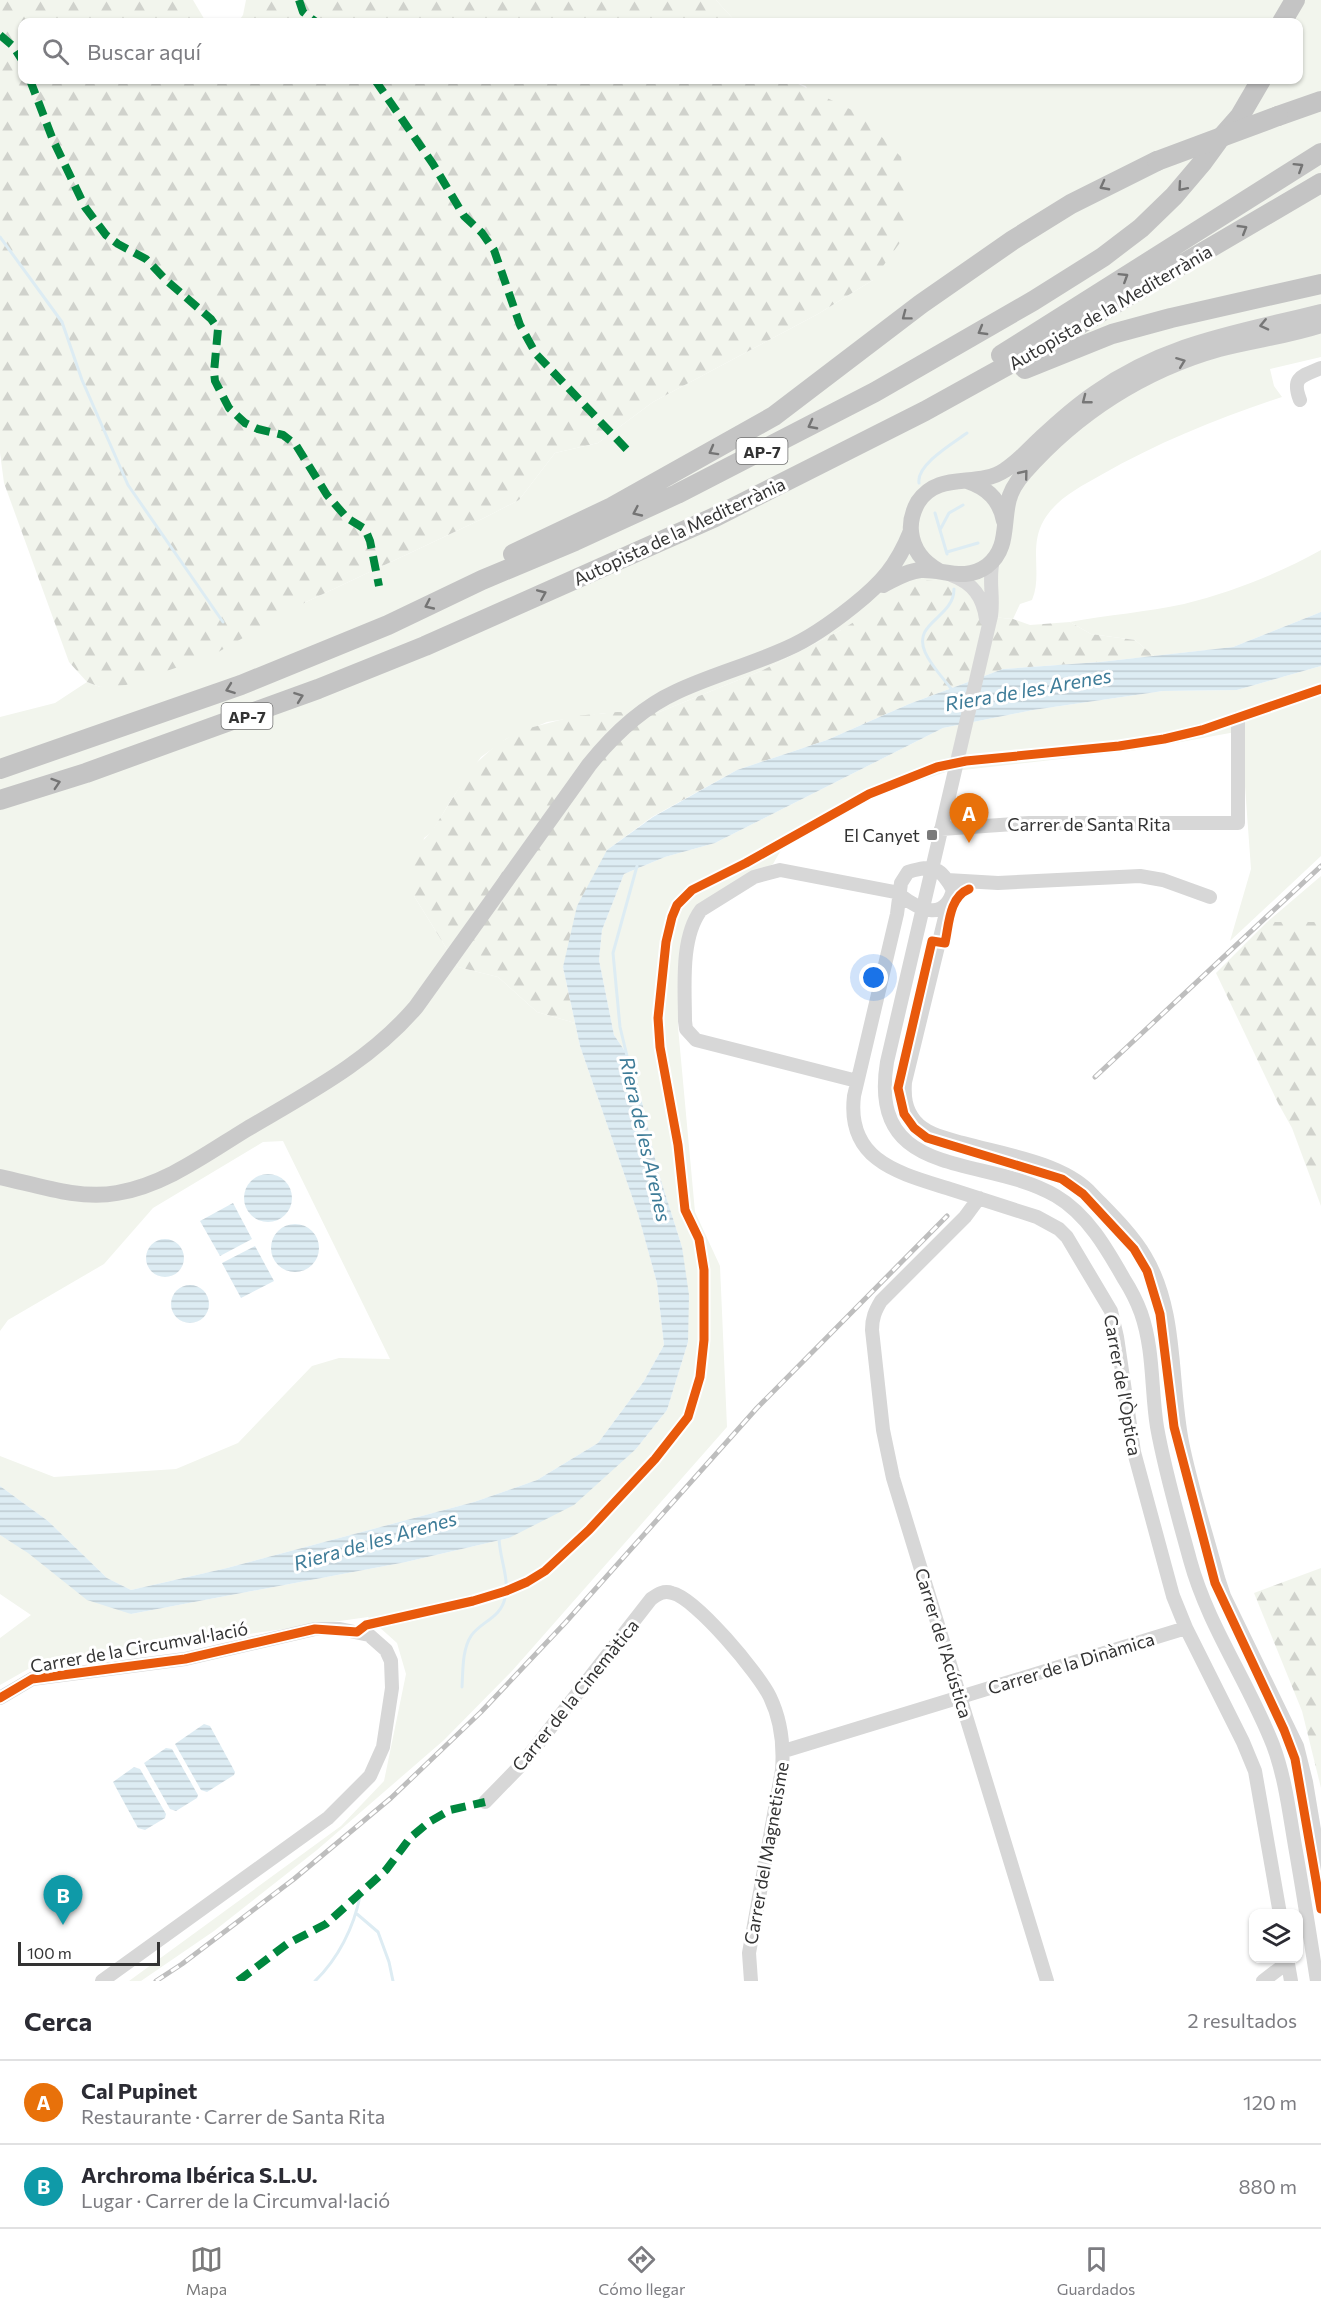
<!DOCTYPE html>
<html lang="es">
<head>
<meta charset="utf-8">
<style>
	body { margin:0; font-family:Commissioner,sans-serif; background:#f2f2f3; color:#2b2b33 }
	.controls { position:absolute; right:18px; bottom:18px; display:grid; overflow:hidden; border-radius:12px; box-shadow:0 2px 4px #0004 }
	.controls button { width:54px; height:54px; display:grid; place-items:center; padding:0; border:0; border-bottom:2px solid #e1e1e2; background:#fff; color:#2b2b33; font:30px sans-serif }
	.scale { position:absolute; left:18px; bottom:15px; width:142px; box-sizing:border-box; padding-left:6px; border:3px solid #333; border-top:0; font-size:16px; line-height:21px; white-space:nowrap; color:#333; -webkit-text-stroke:4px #fff; paint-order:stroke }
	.you { position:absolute; left:874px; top:978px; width:21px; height:21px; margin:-15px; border:4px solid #fff; border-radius:50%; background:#1a73e8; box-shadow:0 0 0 9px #1a73e833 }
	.badge { display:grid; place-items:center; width:39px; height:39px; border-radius:50%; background:#7a7a7a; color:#fff; font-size:20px; font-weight:700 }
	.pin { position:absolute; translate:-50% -50px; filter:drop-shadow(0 2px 3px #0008) }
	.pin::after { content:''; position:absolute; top:32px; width:21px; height:18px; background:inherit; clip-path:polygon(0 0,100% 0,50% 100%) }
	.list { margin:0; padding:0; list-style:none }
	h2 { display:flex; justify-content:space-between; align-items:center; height:78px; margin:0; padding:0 24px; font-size:26px }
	h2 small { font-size:20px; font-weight:400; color:#7c7c81 }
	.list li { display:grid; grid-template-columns:39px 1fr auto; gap:18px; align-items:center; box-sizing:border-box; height:84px; padding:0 24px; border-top:2px solid #e1e1e2 }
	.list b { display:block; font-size:22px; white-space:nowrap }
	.list p { margin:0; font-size:20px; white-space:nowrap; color:#7c7c81 }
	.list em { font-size:20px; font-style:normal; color:#7c7c81 }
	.icon { flex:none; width:33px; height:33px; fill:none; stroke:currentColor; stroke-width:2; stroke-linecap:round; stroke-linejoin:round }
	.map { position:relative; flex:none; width:1321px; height:1981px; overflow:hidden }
	.search { position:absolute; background:#fff; box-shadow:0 2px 4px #0004; left:18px; right:18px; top:18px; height:66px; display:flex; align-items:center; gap:15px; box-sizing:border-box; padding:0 21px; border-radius:12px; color:#7c7c81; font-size:22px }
	.sheet { height:246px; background:#fff }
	nav { display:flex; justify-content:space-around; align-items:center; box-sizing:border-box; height:84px; border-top:2px solid #e1e1e2; background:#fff; font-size:16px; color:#7c7c81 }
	nav a { display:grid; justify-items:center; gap:3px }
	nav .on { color:#7a7a7a }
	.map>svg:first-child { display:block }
	.green { fill:#f2f5ed }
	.forest { fill:url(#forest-firs) }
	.water { fill:url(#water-rules) }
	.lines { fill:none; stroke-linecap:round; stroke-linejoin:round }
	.stream { stroke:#ddecf3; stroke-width:3 }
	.minor { stroke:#d7d7d7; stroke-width:14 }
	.major { stroke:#cacaca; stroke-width:16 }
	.highway { stroke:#c4c4c4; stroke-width:20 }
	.rail-casing { stroke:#bebebe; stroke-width:5 }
	.rail { stroke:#fff; stroke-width:3; stroke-dasharray:9; stroke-linecap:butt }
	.highway-bridge { stroke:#c4c4c4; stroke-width:20 }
	.quiet { stroke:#00873e; stroke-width:8; stroke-dasharray:15 8; stroke-linecap:butt }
	.cycleway-casing { stroke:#fff; stroke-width:13 }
	.cycleway { stroke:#e8590c; stroke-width:9 }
	.oneway { stroke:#747474 }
	.oneway2 { stroke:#777 }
	.poi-dot { fill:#7a7a7a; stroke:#fff; stroke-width:2 }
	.labels { text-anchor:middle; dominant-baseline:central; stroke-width:6; stroke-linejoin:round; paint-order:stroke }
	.shield { fill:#fff; stroke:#707070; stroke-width:1.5 }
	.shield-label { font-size:16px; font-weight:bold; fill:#333 }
	.street-label { font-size:18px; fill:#333; stroke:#fff }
	.poi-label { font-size:18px; fill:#333; stroke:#fff; text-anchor:end }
	.water-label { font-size:20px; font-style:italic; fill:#3e7c98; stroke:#fff }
</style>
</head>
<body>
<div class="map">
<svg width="1321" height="1981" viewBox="0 0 1321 1981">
	<defs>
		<pattern id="forest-firs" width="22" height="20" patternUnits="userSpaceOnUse" patternTransform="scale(1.5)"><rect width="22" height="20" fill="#f2f5ed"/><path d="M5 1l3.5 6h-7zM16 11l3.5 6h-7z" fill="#d0d2cc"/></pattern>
		<pattern id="water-rules" width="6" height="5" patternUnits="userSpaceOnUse" patternTransform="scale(1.5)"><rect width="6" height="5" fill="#ddecf3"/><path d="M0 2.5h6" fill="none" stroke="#becbd1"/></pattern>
	</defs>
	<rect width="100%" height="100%" fill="#fff"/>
	<path class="green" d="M716,0h605v357l-51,12 4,17 8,11c-63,21 -123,45 -181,78 -21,12 -44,23 -57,45 -16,27 -1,54 -12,80l-12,4 -7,15 -31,-3 -141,14 -78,40 -106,43h-52l-58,9 -41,17 -25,18 -30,43 -19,32 -8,6 -10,58 44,71 40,10 39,35 38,11 5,23 58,168 19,69 7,62 -20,36 -46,62 -61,37 -63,22 -247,66 -96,22 -24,-12 -59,-57 -48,-35v-30l54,21 122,-8 62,-26 74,-77 27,-8 51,1 -107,-218 -20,1 -110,66 -49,56 -96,56 -8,11v-614l55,-14 32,-21 13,5 204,-84 178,-84 37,-19 36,-47 43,-10 55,-41 165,-88 55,-34 -67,-194 -16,-6h508v-58h-562z
		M1321,550v62l-88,35 -79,9 -19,-16 -44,-6 -21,-12c38,-7 77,-10 114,-18 48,-12 94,-30 137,-54z
		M1321,666v190l-91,85 21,-72 -10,-138 -110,20 -185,21 -60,20 -58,28 -47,30 -8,14 -68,36 -24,52 -3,75 17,185 25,54 7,161 -215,244 -68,69 -127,110 -103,81 -73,50h-12l212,-155 43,-45 22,-107 -9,-31 -29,-26 -331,47 -37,21v-47l31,-23 -31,-21v-59l131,79 275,-52 103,-24 127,-89 31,-39 21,-68 -6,-95 -24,-76 -25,-108 -19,-28 -15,-75 3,-30 22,-56 41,-17 50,-14 228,-115 90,-18 130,-19 74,-1z
		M1321,876v46h-54z"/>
	<path class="forest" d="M0,0h193l13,22h-184v58h768l70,34 41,43 11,69 -39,54 -55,34 -165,88 -55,41 -43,10 -36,47 -37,19 -178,84 -91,52 -87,30 -26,2 -13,-5 -18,-20 -65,-179 -4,-30z
		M246,0h470l20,22h-498l5,-7z
		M922,580l23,2 27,13 10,21 31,3 17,6 40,-3 21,12 44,6 19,16 -54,6 -97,7 -94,35 -82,36 -90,30 -85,47 -45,33 -44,117 12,56 -38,-11 -39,-35 -40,-10 -44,-71 -4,-10 -2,-19 5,-16 19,-20 40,-64 25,-23 25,-14 53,-14 42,-4 40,1 106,-43 78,-40z
		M1267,922h54v284l-29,-78 -14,-25 -62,-130z
		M1321,1568v220l-19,-77 -48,-118z"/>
	<path class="water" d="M1321,612v54l-84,24 -74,1 -130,19 -90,18 -228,115 -50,14 -41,17 -22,56 -3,30 15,75 19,28 25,108 24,76 7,48 -1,47 -21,68 -31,39 -62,56 -65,33 -103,24 -275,52 -44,-14 -59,-47 -28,-18v-49l48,35 59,57 24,12 96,-22 247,-66 63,-22 61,-37 46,-62 20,-36 -7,-62 -19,-69 -58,-168 -17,-79 14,-61 30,-56 46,-33 84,-47 90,-30 82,-36 94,-35 97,-7 133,-15z
		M244 1198a24 24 0 1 1 48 0a24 24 0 1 1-48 0Z
		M233,1203l19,36 -32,17 -20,-35z
		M271 1248a24 24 0 1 1 48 0a24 24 0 1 1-48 0Z
		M146 1258a19 19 0 1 1 38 0a19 19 0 1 1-38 0Z
		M255,1246l19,35 -33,17 -19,-35z
		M171 1304a19 19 0 1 1 38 0a19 19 0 1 1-38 0Z
		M204,1724l6,2 25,46 -1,3 -27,17 -6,-2 -26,-46z
		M166,1748l6,1 26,46 -1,3 -21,13 -6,-2 -26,-46z
		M134,1767l6,2 26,45 -1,4 -20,12 -7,-2 -25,-46z"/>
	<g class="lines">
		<path class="stream" d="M0,237l62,85 20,58 46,105 95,137
			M919,483c-3,-18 34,-40 48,-50
			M935,513l12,41
			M941,528l8,-15 14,-8
			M947,552l31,-9
			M953,691c-9,-12 -22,-25 -28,-39 -13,-30 29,-34 29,-63
			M627,1056l-7,-29 -7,-74 24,-87
			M462,1687c1,-16 0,-37 9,-51 9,-14 30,-18 34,-38 5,-19 -6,-41 -6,-61
			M357,1914l21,18 11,30 4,19
			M315,1981c23,-22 39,-54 45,-85"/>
		<path class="minor" d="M1300,400c-9,-23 2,-24 21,-32
			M993,560c-5,19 1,37 -2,56l-104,446c-20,120 98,92 169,134 31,18 51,53 68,83 7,11 13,23 17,34 13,37 10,77 16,114 8,45 21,89 33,133 18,66 58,121 83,185 12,32 16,66 22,101 8,45 15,90 22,135
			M951,575c22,8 32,22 35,44
			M941,829l88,-6h209v-105
			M947,880l51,3 142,-7 23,4 47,17
			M900,895c18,14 45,28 53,-5 -13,-23 -19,-26 -45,-18l-7,11 -4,31 -43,182c-8,67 49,78 99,94 28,9 56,18 84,27l22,12 8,8 44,74 6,26 17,115 39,144 13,32 57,114 12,29 25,143
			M949,901l-44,181c-1,14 0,27 10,39 12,14 31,17 48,22 39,11 97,19 126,48 19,20 42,41 56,65 33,55 25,125 37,186 9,45 24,91 36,136l6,18 73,150 9,36 15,89
			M857,1081l-161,-41 -10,-11 -1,-8c0,-33 -5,-83 16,-111l53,-33 26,-7 120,23
			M979,1198l-14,19 -84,84c-6,10 -9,17 -9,29l11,100 10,48 154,503
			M0,1698l32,-19 153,-20 130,-30h25l29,6 17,15 5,11 1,27 -9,59 -13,29 -42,42 -226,163
			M784,1751l402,-123
			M485,1802l38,-39 128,-164c7,-5 13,-9 21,-6 24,5 87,81 98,104 11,23 14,47 12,73l-33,183 2,28
			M1287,1958l4,23
			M1263,1981l25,-19"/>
		<path class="major" d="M967,481c21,7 33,19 37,40
			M939,571c-15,-8 -26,-21 -28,-39 -1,-10 2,-21 7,-30 21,-32 59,-13 87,-32 14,-9 25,-22 37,-33 17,-16 34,-31 53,-44 73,-51 143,-60 226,-81
			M883,585c12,-6 24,-14 38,-15 23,-1 44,12 66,-4 21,-16 16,-40 21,-63 2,-11 9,-22 17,-31 52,-59 119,-102 194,-123 34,-9 69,-13 102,-24
			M0,1177c37,8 79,23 117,16 48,-8 89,-39 130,-64 61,-36 123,-68 169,-122l173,-242c24,-30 52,-57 87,-73 36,-17 75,-27 112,-44 23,-10 45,-26 65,-42 29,-23 44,-40 58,-75"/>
		<path class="highway" d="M1282,22l13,-22
			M1278,116l43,-15
			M1001,355l320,-202
			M1025,369l87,-35 59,-16 150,-34
			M513,554l99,-47 162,-91 147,-112 92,-64 58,-36 86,-43
			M0,769l241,-84 147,-60 94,-45 93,-39 102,-47 198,-102 158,-91 70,-44 38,-29 33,-32 28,-33 16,-22 22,-25 21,-36
			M0,800l86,-27 232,-84 107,-43 290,-129 210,-106 121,-67 275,-161"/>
		<g class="rail-casing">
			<path id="rail" d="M1095,1077l226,-211
				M156,1981l26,-17 112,-85 97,-81 90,-86 84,-89 192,-215 190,-192"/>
		</g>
		<use href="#rail" class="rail"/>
		<path class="highway-bridge" d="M1157,161l121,-45"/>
		<path class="quiet" d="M299,0l4,12 13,10
			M0,35l13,11 9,14
			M30,80l23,60 32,67 21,28 12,9 28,15 21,22 44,38 7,10 -4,43 1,9 14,27 16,15 13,6 25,6 13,10 31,50 20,23 18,11 5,12 9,45
			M375,80l58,84 31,52 18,17 12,17 26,75 16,29 95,100
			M238,1981l49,-37 39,-20 60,-54 24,-32 19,-16 21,-12 35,-8"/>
		<g class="cycleway-casing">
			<path id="cycleway" d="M969,889c-20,8 -20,36 -24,54l-13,-2 -34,147 6,26 10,14 13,10 135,41 21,15 51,55 13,22 13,43 14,113 41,156 69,147 11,29 26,150
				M0,1698l32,-19 153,-20 130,-30 42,3 9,-7 107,-24 33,-10 21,-9 18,-11 44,-41 66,-71 33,-42 12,-40 4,-37v-70l-5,-31 -14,-29 -7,-65 -18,-98 -2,-29 8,-76 6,-25 5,-12 15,-15 54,-27 123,-69 68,-27 29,-6 153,-15 45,-7 38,-9 119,-41"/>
		</g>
		<use href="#cycleway" class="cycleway"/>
	</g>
	<defs><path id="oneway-chevron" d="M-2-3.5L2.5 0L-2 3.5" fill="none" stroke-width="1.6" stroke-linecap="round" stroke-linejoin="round" transform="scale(1.5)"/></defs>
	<g class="oneway">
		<use href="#oneway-chevron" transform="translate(1299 167) rotate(-32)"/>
		<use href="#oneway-chevron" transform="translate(1104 186) rotate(152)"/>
		<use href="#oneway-chevron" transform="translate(1182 187) rotate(131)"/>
		<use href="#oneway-chevron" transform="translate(1243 229) rotate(-31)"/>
		<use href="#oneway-chevron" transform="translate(1124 277) rotate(-32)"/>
		<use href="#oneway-chevron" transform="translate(906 316) rotate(143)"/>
		<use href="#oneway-chevron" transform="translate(982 331) rotate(150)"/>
		<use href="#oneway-chevron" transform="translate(812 425) rotate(152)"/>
		<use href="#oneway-chevron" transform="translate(713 451) rotate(151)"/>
		<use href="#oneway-chevron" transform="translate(637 512) rotate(155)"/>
		<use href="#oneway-chevron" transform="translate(542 594) rotate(-23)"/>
		<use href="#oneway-chevron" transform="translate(429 605) rotate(155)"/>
		<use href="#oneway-chevron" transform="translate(230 689) rotate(160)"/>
		<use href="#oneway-chevron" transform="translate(299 697) rotate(-20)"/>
		<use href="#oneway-chevron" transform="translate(56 783) rotate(-18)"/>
	</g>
	<g class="oneway2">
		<use href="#oneway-chevron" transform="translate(1264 325) rotate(167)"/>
		<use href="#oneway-chevron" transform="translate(1181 362) rotate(-21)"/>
		<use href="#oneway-chevron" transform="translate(1086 400) rotate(142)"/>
		<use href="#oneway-chevron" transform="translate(1024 474) rotate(-51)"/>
	</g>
	<rect class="poi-dot" x="926" y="829" width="12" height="12" rx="3"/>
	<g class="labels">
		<g class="shield">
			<rect x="736.5" y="438" width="51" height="26" rx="4.5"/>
			<rect x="221.5" y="703" width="51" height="26" rx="4.5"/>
		</g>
		<g class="shield-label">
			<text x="762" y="451">AP-7</text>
			<text x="247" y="716">AP-7</text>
		</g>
		<g class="street-label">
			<text transform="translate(1110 307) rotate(-30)">Autopista de la Mediterrània</text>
			<text transform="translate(679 531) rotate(-25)">Autopista de la Mediterrània</text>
			<text x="1089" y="824">Carrer de Santa Rita</text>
			<text transform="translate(1123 1385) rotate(80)">Carrer de l'Òptica</text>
			<text transform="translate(944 1643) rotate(73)">Carrer de l'Acústica</text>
			<text transform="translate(139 1647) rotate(-10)">Carrer de la Circumval·lació</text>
			<text transform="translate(1071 1663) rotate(-17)">Carrer de la Dinàmica</text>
			<text transform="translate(575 1695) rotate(-51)">Carrer de la Cinemàtica</text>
			<text transform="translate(766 1853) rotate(-80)">Carrer del Magnetisme</text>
		</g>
		<g class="poi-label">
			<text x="920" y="835">El Canyet</text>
		</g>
		<g class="water-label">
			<text transform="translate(1028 689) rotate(-10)">Riera de les Arenes</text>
			<text transform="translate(646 1139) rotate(77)">Riera de les Arenes</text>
			<text transform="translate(375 1540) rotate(-16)">Riera de les Arenes</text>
		</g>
	</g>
</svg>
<div class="controls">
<button><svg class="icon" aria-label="layers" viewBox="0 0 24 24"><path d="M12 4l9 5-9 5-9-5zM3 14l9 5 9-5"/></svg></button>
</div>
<div class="scale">100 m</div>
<div class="you"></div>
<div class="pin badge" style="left:969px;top:843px;background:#e8710a">A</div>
<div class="pin badge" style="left:63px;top:1925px;background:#0f9aa8">B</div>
<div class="search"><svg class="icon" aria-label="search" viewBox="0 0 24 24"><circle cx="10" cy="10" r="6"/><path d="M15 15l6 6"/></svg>Buscar aquí</div>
</div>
<section class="sheet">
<h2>Cerca<small>2 resultados</small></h2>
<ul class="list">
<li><span class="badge" style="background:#e8710a">A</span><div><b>Cal Pupinet</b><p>Restaurante · Carrer de Santa Rita</p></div><em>120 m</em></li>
<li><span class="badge" style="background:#0f9aa8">B</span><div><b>Archroma Ibérica S.L.U.</b><p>Lugar · Carrer de la Circumval·lació</p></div><em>880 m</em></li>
</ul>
</section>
<nav>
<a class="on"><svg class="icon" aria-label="map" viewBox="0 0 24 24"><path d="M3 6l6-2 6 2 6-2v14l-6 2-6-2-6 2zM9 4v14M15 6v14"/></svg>Mapa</a>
<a><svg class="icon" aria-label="directions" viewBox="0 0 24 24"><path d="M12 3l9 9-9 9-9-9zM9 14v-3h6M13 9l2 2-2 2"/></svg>Cómo llegar</a>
<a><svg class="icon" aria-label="saved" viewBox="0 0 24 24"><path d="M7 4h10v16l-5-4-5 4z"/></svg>Guardados</a>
</nav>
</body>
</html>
